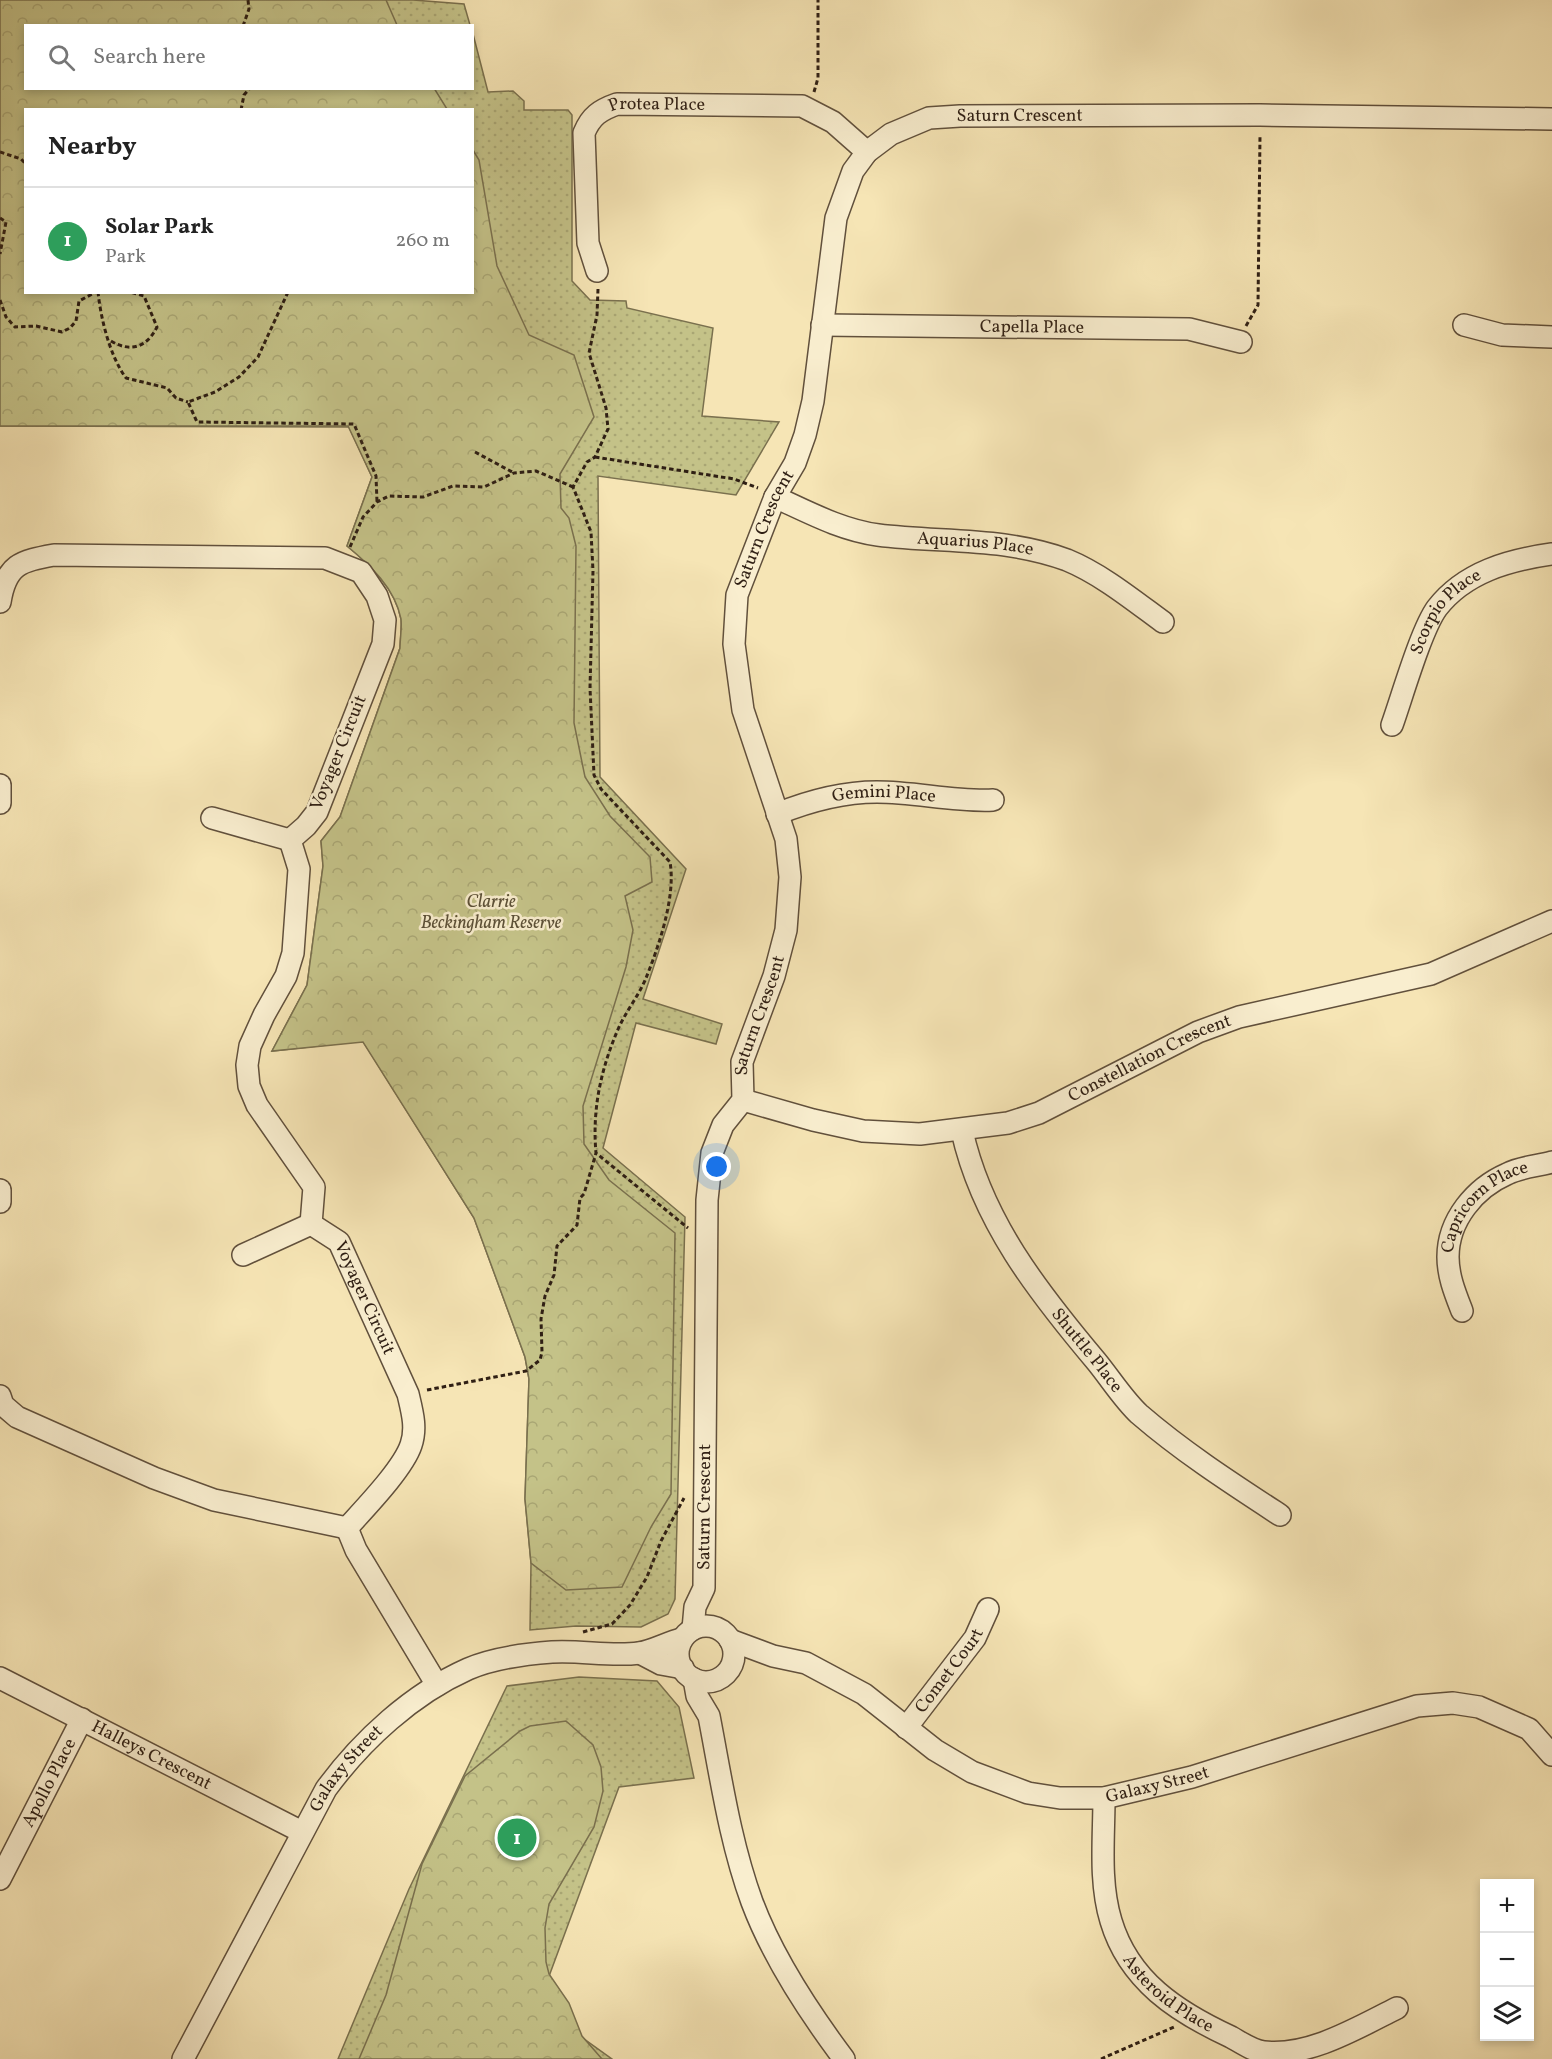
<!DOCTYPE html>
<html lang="en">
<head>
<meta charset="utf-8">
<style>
	body { margin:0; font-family:Vollkorn,serif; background:#f6f6f6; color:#222 }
	.controls { position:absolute; right:18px; bottom:18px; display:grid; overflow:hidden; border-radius:0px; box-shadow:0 3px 9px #0003 }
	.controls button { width:54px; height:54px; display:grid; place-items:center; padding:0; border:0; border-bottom:2px solid #e0e0e0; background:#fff; color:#222; font:30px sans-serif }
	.you { position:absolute; left:717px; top:1167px; width:21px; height:21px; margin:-15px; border:4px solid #fff; border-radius:50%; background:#1a73e8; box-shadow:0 0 0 9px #1a73e833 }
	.badge { display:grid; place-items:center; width:39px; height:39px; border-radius:50%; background:#b45309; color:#fff; font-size:20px; font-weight:700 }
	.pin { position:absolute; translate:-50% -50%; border:3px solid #fff; box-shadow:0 2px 6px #0006 }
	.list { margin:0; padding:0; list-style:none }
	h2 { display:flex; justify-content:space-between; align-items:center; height:78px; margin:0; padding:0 24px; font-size:26px }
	h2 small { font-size:20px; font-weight:400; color:#767676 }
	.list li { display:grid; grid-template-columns:39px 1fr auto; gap:18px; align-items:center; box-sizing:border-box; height:108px; padding:0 24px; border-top:2px solid #e0e0e0 }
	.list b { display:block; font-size:22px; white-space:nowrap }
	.list p { margin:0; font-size:20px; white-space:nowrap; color:#767676 }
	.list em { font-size:20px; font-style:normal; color:#767676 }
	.icon { flex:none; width:33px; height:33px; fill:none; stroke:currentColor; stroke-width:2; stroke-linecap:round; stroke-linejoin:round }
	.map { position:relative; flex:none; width:1552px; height:2059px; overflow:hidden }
	.search { position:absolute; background:#fff; box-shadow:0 3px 9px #0003; left:24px; top:24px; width:450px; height:66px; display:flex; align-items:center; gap:15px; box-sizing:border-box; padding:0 21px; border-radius:0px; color:#767676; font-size:22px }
	.panel { position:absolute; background:#fff; box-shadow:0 3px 9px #0003; left:24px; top:108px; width:450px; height:186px; border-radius:0px }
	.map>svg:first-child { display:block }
	.green { fill:url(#green-dots); stroke:#7a704e; stroke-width:1.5; fill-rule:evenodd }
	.forest { fill:url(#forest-crowns); stroke:#7a704e; stroke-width:1.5 }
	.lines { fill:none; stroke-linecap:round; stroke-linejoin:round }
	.minor-casing { stroke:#61503c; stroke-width:24 }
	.path { stroke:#2f1f14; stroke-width:3; stroke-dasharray:4.5 3; stroke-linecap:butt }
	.minor { stroke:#f9eecf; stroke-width:21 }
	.labels { text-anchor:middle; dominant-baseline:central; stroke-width:5; stroke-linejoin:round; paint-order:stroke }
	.street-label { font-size:18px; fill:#2f1f14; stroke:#f9eecf }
	.park-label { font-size:18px; font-style:italic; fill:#5c5037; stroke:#f9eecf }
</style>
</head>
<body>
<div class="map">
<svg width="1552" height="2059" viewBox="0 0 1552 2059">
	<defs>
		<pattern id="green-dots" width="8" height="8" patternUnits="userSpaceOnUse" patternTransform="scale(1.5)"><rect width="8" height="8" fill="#c4c288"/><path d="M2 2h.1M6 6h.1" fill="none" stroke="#a9a674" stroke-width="1.8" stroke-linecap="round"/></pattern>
		<pattern id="forest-crowns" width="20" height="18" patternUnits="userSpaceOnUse" patternTransform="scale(1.5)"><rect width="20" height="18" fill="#c4c288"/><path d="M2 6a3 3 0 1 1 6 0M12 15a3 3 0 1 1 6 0" fill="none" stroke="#a9a674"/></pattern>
	</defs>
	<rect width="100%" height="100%" fill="#f6e5b5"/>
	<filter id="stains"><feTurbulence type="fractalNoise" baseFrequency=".00333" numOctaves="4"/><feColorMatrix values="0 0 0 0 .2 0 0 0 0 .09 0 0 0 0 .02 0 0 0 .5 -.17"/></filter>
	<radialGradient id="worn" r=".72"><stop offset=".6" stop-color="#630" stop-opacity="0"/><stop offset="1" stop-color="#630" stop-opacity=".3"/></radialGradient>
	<path class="green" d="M0,0h413l51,4 6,21 -444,1v62h446l1,-54 15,58 25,-1 11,10v9h44l4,5v166l18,19 36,1 1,7 86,20 -11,88 77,6 -43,73 -138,-19 2,301 86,92 -43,130 79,25 -6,20 -80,-21 -33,125 82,69 -10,382 -7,15 -27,13 -65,-1 -46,4 1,-67 -6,-64 4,-120 -4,-22 -51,-139 -111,-177 -91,10 35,-66 16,-119 -2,-25 19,-24 60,-169c0,-9 2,-20 1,-29 -6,-31 -31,-54 -54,-73l25,-69 -23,-50 -349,-1zM26,110h446v182h-446z
		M579,1677l78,4 22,26 15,71 -75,9 -81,219 74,53h-274l71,-170 98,-203z"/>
	<path class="forest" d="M0,0h386l11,25 -371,1v62h408l13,21 -421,1v182h446l1,-142 6,10 18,106 32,69 45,20 20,62 -34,57 1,34 8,10 7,28 -2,177 11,54 25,39 40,41 2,25 -27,14 8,34 -7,37 -43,139 1,38 25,36 66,53 -4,261 -20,33 -29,60 -56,3 -35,-27 -6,-64 4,-120 -4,-22 -51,-139 -111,-176 -91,9 35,-66 16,-119 -2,-25 19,-24 60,-169c0,-9 2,-20 1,-29 -6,-31 -31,-54 -54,-73l25,-69 -24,-51h-348z
		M566,1721l27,24 8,22 2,24 -9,36 -45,77 -4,24 1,34 3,12 20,29 13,33 20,23h-243l27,-64 36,-131 43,-88 55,-45 10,-5z"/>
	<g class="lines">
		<g class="minor-casing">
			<g id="minor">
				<path id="s1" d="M597,271l-9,-28 -4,-110c7,-17 16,-23 33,-29l185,2 31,16 34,30"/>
				<path id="s2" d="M822,325l367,4 52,13"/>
				<path d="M1464,325l38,10 50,2"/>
				<path id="s3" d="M775,497c33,15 66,33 103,38 64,8 127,2 189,25 34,14 66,40 96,62"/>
				<path id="s4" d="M0,602c6,-38 21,-41 54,-47l271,3 36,14 16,24 8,24 -2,24 -66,168 -11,14 -16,14 9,29 -6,84 -7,23 -22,39 -14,31 -3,19 2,21 8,19 57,82 -3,37 28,18 69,152c4,17 9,34 3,51 -8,24 -47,64 -64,83"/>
				<path id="s5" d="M1392,725c10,-28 29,-95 45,-117 28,-36 72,-48 115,-54"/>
				<path d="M0,785v18"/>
				<path id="s6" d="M777,814c32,-13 65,-22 100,-22 39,0 77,10 116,8"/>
				<path d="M212,818l78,22"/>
				<path id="s7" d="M743,1100l70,20 50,11 57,3 88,-11 31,-10 159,-81 41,-15 192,-43 121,-53"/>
				<path id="s8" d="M962,1131c20,90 76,161 134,230 14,17 27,38 43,53 44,38 92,69 141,101"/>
				<path d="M0,1190v12"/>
				<path d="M243,1255l68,-31"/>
				<path id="s9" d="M1462,1311c-7,-18 -14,-35 -14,-54 0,-37 27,-69 59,-83 13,-7 31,-8 45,-12"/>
				<path d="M0,1396l3,9 14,12 137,61 60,22 133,28"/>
				<path d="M347,1528l9,22 81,135"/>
				<circle cx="706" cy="1654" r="28"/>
				<path id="s10" d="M693,1629l2,-22 9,-19 3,-388 5,-47 11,-28 20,-25 -1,-38 32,-86 12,-46 4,-53 -4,-38 -43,-129 -9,-66 3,-49 38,-98 20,-34 10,-28 8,-34 23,-183 17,-47 14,-19 24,-18 38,-16 31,-2 300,-1 292,4"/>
				<path id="s11" d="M730,1640l43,16 33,7 58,31 71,56 37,22 56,21 32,5h44l88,-21 225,-71 36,-3 26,4 50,22 23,26"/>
				<path d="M640,1653l21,11 22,4"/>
				<path id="s12" d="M0,1678l302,154"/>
				<path d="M694,1679l3,17 12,20c12,62 21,126 43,186 21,56 56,109 92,157"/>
				<path id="s13" d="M906,1728l69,-90 13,-29"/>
				<path id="s14" d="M1104,1798c0,40 -5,84 7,123 18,60 66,91 120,116 9,5 22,14 33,15 45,5 93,-24 133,-44"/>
				<path id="s15" d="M0,1879l82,-160"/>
				<path id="s16" d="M183,2059l143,-270c36,-49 86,-95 142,-120 25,-11 57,-15 84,-17 29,-2 59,5 87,1 14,-2 29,-11 43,-14"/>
			</g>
		</g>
		<path class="path" d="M243,26l6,-17 -1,-9
			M814,92l4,-14v-78
			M241,110l3,-15 6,-7
			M0,152l21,7 5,5
			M0,218l6,4 -6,32
			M598,289l-1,26 -8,38 17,55 2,21 -13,28 -8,5 -14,25 18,45 2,39 -3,117 4,87 7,14 69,73c6,34 -11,84 -24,116 -7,17 -19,32 -27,49 -18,41 -27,82 -23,126l92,75
			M98,292c3,28 12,64 28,86l41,10 9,10 12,4
			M288,292l-30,65 -19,20 -24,15 -27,10 9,20 157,2 22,52 1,26
			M0,300l6,17 9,10 21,-1 26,6 8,-4 6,-7 3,-20 17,-9
			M1246,326l12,-21 2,-169
			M111,341c20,12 36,6 46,-14l-13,-31 -14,-4
			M475,452l39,21
			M595,457l139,22 24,9
			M350,547l13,-30 14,-15 12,-6 34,1 30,-11 31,1 30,-14 22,-2 37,16
			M427,1390l99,-19 14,-11 2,-8 -1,-33 4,-23 9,-21 3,-29 20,-21 3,-27 4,-4 12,-41
			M583,1632l29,-8 18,-19 17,-28 14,-36 23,-43
			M1101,2059l73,-32"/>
		<use href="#minor" class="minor"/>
	</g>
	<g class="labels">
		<g class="street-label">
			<text stroke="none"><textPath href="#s1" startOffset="225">Protea Place</textPath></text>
			<text stroke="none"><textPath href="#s10" startOffset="1690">Saturn Crescent</textPath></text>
			<text stroke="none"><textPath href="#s2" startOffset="210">Capella Place</textPath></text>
			<text stroke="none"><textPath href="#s10" startOffset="1132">Saturn Crescent</textPath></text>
			<text stroke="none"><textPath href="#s3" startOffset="208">Aquarius Place</textPath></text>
			<text stroke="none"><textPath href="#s5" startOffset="128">Scorpio Place</textPath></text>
			<text transform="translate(339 753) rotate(-68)">Voyager Circuit</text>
			<text stroke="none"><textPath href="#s6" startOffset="110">Gemini Place</textPath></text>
			<text stroke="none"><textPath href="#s10" startOffset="628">Saturn Crescent</textPath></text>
			<text stroke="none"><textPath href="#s7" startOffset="426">Constellation Crescent</textPath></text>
			<text stroke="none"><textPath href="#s9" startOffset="123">Capricorn Place</textPath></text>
			<text stroke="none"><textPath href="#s4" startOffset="1197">Voyager Circuit</textPath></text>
			<text stroke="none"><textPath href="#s8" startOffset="255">Shuttle Place</textPath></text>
			<text stroke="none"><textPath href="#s10" startOffset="124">Saturn Crescent</textPath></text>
			<text stroke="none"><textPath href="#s13" startOffset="72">Comet Court</textPath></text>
			<text stroke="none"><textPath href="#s12" startOffset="170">Halleys Crescent</textPath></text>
			<text stroke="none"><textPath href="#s16" startOffset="334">Galaxy Street</textPath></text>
			<text stroke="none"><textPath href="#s15" startOffset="108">Apollo Place</textPath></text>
			<text stroke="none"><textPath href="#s11" startOffset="470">Galaxy Street</textPath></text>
			<text stroke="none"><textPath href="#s14" startOffset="219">Asteroid Place</textPath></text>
		</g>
		<g class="park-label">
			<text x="491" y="902">Clarrie<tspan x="491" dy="21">Beckingham Reserve</tspan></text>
		</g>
	</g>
	<rect width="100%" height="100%" filter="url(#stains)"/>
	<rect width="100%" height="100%" fill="url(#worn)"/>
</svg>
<div class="controls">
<button>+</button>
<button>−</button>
<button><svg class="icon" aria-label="layers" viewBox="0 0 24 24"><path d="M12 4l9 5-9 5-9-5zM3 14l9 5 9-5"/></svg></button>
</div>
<div class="you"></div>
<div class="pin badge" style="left:517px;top:1838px;background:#2e9e5b">1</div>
<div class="search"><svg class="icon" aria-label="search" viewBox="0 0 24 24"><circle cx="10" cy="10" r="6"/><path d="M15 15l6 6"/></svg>Search here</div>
<section class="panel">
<h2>Nearby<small></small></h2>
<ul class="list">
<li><span class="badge" style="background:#2e9e5b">1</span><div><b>Solar Park</b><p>Park</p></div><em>260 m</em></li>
</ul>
</section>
</div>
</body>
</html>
